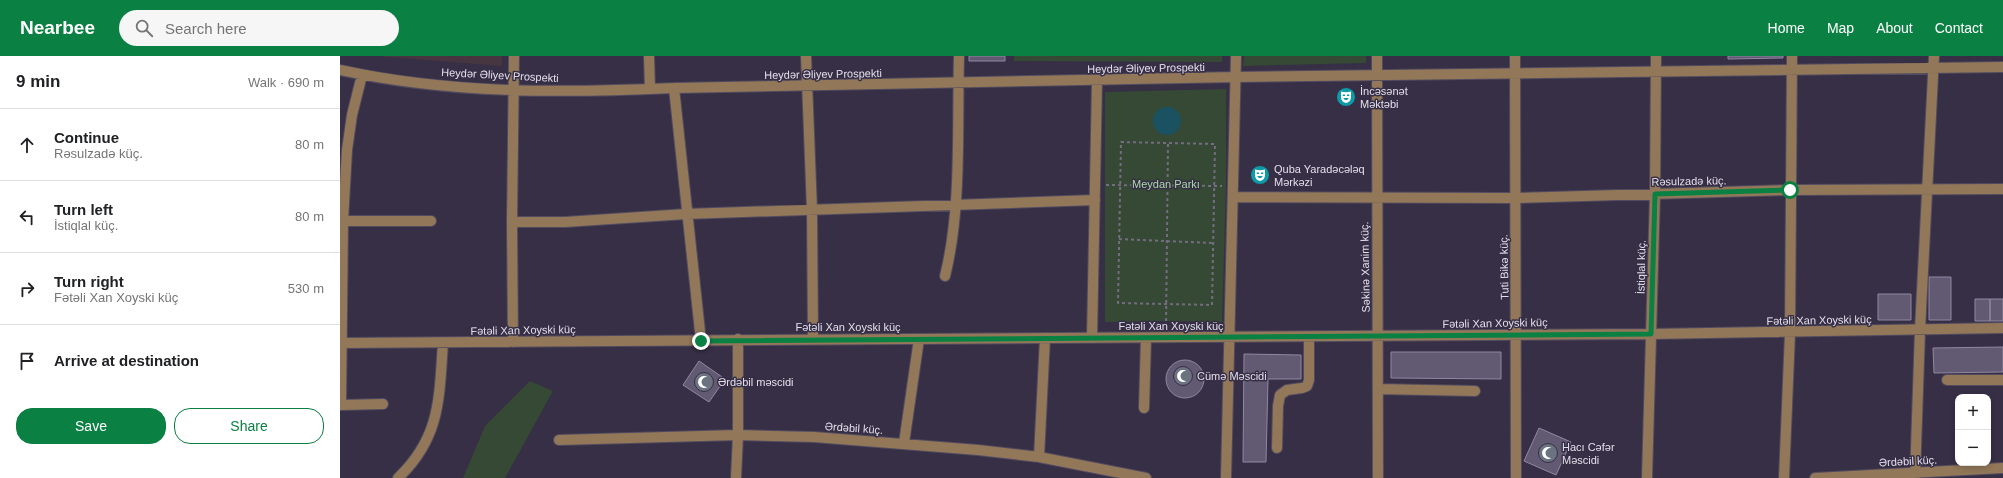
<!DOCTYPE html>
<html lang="en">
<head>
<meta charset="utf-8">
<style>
	body { margin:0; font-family:Arial,sans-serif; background:#f6f6f6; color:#202124 }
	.controls { position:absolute; right:12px; bottom:12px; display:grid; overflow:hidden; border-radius:8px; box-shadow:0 2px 6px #0003 }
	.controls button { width:36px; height:36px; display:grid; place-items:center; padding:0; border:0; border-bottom:1px solid #e0e0e0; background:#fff; color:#202124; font:20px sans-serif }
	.stop { position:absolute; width:12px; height:12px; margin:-9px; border:3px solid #0b8043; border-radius:50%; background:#fff }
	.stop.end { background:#0b8043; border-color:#fff; box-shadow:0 1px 4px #0008 }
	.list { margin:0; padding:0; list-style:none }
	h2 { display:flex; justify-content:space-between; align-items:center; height:52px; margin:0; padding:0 16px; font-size:17px }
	h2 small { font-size:13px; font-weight:400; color:#757577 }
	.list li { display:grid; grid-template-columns:26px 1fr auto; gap:12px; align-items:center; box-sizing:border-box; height:72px; padding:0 16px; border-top:1px solid #e0e0e0 }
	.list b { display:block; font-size:15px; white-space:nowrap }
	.list p { margin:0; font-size:13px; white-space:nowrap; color:#757577 }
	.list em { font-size:13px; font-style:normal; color:#757577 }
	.actions { display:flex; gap:8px; padding:12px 16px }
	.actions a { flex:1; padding:9px 0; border:1px solid #0b8043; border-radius:16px; text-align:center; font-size:14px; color:#0b8043 }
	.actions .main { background:#0b8043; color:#fff }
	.icon { flex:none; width:22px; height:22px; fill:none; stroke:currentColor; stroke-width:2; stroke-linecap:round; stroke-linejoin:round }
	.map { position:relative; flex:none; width:1663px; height:422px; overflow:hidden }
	header { display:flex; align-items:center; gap:24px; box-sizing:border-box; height:56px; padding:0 20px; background:#0b8043; color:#fff }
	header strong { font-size:19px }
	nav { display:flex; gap:22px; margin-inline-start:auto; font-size:14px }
	.search { width:280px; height:36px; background:#f6f6f6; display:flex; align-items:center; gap:10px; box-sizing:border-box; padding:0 14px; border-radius:22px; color:#757577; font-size:15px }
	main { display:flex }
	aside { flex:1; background:#fff }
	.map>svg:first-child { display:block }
	.education { fill:#473640 }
	.green { fill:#354934 }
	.water { fill:#1a5261 }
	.building { fill:#625a72; stroke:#9088a2 }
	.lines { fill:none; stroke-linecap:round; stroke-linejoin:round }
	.minor-casing { stroke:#524b60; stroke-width:12 }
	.path { stroke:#746d81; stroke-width:2; stroke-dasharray:3 3; stroke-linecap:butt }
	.minor { stroke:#927859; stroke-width:10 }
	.route { stroke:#0b8043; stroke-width:5 }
	.labels { text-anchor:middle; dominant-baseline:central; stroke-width:3; stroke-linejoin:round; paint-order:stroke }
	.street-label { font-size:11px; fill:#e2deec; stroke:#372f45 }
	.poi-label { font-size:11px; fill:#e2deec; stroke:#372f45; text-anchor:start }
	.park-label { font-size:11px; fill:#a7dba6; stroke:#372f45 }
</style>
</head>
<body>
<header>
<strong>Nearbee</strong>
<div class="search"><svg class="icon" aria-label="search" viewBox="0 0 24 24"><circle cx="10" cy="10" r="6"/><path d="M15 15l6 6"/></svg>Search here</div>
<nav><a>Home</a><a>Map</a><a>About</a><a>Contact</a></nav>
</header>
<main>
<aside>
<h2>9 min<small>Walk · 690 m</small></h2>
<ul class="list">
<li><svg class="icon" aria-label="ahead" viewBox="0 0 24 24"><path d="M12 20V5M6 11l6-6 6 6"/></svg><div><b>Continue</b><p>Rəsulzadə küç.</p></div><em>80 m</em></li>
<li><svg class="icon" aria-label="left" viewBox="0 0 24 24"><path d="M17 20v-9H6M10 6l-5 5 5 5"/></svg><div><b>Turn left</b><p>İstiqlal küç.</p></div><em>80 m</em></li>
<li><svg class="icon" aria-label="right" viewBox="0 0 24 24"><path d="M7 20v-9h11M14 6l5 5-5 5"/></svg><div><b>Turn right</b><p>Fətəli Xan Xoyski küç</p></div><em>530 m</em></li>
<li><svg class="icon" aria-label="arrive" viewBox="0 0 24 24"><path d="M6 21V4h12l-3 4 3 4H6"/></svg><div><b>Arrive at destination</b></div></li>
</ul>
<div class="actions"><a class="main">Save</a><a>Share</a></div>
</aside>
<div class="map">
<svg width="1663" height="422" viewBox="0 0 1663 422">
	<rect width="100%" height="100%" fill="#372f45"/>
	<path class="education" d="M37,0h125v10z"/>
	<path class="green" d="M674,0h208v6l-208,-1z
		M904,0h122v7l-123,3z
		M886,33v97l-4,136 -56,-1 -61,1v-230z
		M190,325l23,10 -48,87h-42l22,-52z"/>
	<path class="water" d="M813 65a14 14 0 1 1 28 0a14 14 0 1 1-28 0Z"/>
	<path class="building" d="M629,0h36v5h-36z
		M1388,0h55v2l-55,1z
		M1589,221h22v43h-22z
		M1538,238h33v26h-33z
		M1635,243h15v22h-15z
		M1650,243h13v22h-13z
		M1663,291v25l-69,1 -1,-25z
		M1051,296h110v27l-110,-1z
		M904,298l57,1v24h-33l-2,83h-23z
		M826 323a19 19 0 1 1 38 0a19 19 0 1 1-38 0Z
		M359,305l26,18 -16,23 -26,-17z
		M1199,372l32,14 -15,33 -32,-14z"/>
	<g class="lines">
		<g class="minor-casing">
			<path id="minor" d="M309,0l1,33
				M466,0l6,154 1,129
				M1037,0l1,422
				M1175,0l1,422
				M0,14c109,24 223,23 334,18l562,-11 767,-10
				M334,32l27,253
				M893,141l282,1 275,-8 213,-1
				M0,165h91
				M172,166h53l121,-8 409,-14
				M605,220c17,-68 12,-150 14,-220
				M752,282l5,-257
				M173,286l-1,-120 2,-166
				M0,287l1311,-9 352,-6
				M1607,324h56
				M1038,333l97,2
				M0,349l43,-1
				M1,349l2,-184 4,-71 5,-35 10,-40
				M804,352l2,-70
				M219,384l179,-5 76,2 164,13 61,7 107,21
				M564,387l15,-104
				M937,392l1,-42 2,-11 7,-5 15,-2 5,-2 2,-6v-43
				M699,401l6,-119
				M58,422c43,-41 41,-80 45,-135
				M396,422l2,-43v-96
				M886,422l10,-422
				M1307,422l8,-284 1,-138
				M1444,422l6,-145 2,-277
				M1475,422l188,-10
				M1575,422l5,-148 14,-274"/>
		</g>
		<path class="path" d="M781,86l94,2 -3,161 -94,-2z
			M766,129l116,1
			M779,183l95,4
			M826,271l2,-184"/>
		<use href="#minor" class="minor"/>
	</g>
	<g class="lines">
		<path class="route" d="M361,285l950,-7 4,-140 135,-4"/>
	</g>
	<defs>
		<g id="theatre-disc" transform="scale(1)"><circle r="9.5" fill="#0f9aa8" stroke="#372f45"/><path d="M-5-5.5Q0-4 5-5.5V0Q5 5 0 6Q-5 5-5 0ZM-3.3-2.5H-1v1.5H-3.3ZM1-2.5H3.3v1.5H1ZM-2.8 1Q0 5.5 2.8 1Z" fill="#fff"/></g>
		<g id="mosque-disc" transform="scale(1)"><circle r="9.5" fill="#6b7280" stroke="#372f45"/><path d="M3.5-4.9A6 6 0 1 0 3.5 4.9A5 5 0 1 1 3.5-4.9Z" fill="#fff"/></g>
	</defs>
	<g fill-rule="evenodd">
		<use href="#theatre-disc" x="1006" y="41"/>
		<use href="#theatre-disc" x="920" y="119"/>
		<use href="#mosque-disc" x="843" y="320"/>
		<use href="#mosque-disc" x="364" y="326"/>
		<use href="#mosque-disc" x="1208" y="397"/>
	</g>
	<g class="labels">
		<g class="street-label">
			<text transform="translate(806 12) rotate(-1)">Heydər Əliyev Prospekti</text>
			<text transform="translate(483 18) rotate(-1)">Heydər Əliyev Prospekti</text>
			<text transform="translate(160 19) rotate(3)">Heydər Əliyev Prospekti</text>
			<text transform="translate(1349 125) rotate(-1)">Rəsulzadə küç.</text>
			<text transform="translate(1025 211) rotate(-91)">Səkinə Xanim küç.</text>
			<text transform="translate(1164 211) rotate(-91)">Tuti Bikə küç.</text>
			<text transform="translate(1301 211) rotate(-89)">İstiqlal küç.</text>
			<text transform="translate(1479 264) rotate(-1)">Fətəli Xan Xoyski küç</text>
			<text transform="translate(1155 267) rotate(-1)">Fətəli Xan Xoyski küç</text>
			<text x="831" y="270">Fətəli Xan Xoyski küç</text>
			<text x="508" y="271">Fətəli Xan Xoyski küç</text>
			<text transform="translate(183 274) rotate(-1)">Fətəli Xan Xoyski küç</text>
			<text transform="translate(514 372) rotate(4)">Ərdəbil küç.</text>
			<text transform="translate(1568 405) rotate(-3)">Ərdəbil küç.</text>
		</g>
		<g class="poi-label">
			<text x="1020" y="35">İncəsənət<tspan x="1020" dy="13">Məktəbi</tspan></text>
			<text x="934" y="113">Quba Yaradəcələq<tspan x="934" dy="13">Mərkəzi</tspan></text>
			<text x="857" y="320">Cümə Məscidi</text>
			<text x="378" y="326">Ərdəbil məscidi</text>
			<text x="1222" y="391">Hacı Cəfər<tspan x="1222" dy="13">Məscidi</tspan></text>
		</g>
		<g class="park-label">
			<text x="826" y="128">Meydan Parkı</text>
		</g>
	</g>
</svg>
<div class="controls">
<button>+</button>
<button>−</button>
</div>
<div class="stop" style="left:1450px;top:134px"></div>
<div class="stop end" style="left:361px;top:285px"></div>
</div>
</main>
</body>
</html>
